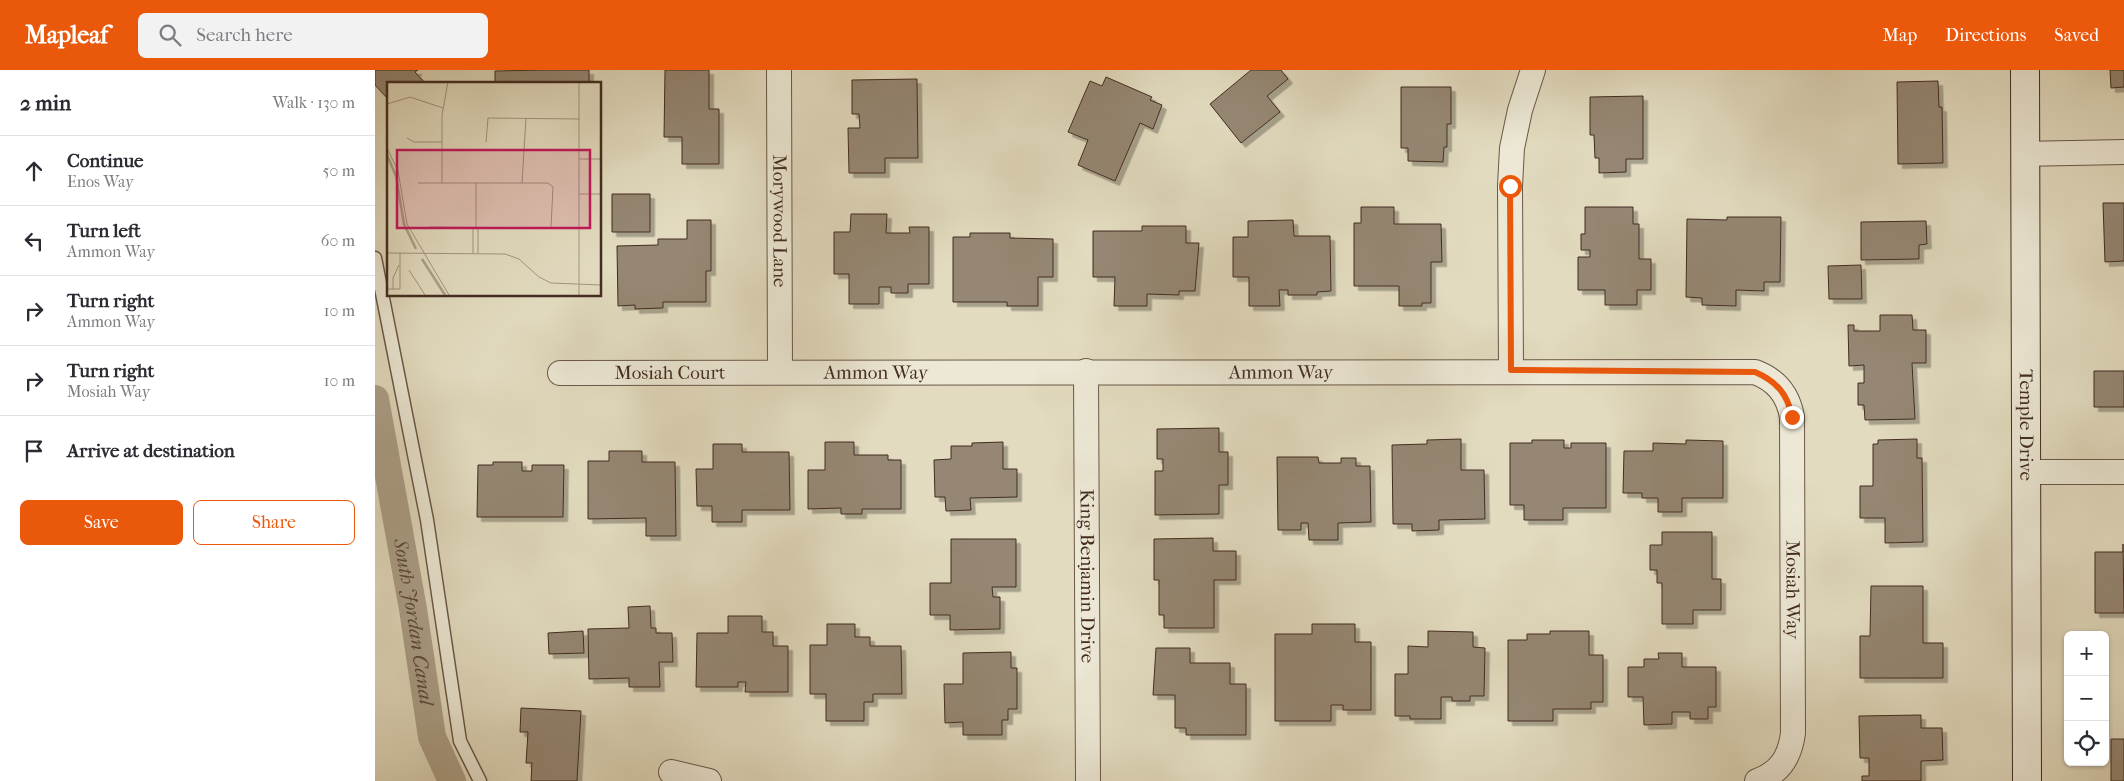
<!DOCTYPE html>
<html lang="en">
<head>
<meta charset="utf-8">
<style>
	body { margin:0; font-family:"IM FELL French Canon",serif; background:#f2f2f3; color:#2b2b33 }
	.controls { position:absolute; right:15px; bottom:15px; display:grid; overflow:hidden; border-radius:8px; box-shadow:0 1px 4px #0004 }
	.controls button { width:45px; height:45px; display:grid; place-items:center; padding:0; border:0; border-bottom:1px solid #e1e1e2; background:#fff; color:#2b2b33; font:25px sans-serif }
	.stop { position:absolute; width:15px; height:15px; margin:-11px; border:4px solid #ea580c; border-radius:50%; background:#fff }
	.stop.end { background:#ea580c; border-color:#fff; box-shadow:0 1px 5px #0008 }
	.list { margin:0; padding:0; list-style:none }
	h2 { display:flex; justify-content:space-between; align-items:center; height:65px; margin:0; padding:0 20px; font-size:21px }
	h2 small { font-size:16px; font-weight:400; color:#7c7c81 }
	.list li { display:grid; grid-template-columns:32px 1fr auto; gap:15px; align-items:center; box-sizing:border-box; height:70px; padding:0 20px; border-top:1px solid #e1e1e2 }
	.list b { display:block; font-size:19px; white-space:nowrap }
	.list p { margin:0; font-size:16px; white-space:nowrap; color:#7c7c81 }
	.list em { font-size:16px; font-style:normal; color:#7c7c81 }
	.actions { display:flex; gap:10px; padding:15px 20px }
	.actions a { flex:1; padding:11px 0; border:1px solid #ea580c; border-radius:8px; text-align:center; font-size:18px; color:#ea580c }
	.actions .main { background:#ea580c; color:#fff }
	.icon { flex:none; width:28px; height:28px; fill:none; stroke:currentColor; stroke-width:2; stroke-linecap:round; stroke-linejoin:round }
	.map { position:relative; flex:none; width:1749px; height:711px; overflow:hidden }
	header { display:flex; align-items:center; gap:30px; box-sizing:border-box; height:70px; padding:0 25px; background:#ea580c; color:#fff }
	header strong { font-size:24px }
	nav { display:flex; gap:28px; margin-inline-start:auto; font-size:18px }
	.search { width:350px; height:45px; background:#f2f2f3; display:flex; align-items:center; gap:12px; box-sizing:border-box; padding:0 18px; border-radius:8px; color:#7c7c81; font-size:19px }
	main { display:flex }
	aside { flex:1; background:#fff }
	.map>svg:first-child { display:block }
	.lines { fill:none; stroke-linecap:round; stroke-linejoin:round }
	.canal { stroke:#aca089; stroke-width:28 }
	.building { fill:#958773; stroke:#422c21; filter:url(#shadow) }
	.lane-casing { stroke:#6a5848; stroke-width:15 }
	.street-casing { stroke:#6a5848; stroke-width:26 }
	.secondary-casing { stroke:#422c21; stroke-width:30 }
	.lane { stroke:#ece8d5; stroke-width:12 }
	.street { stroke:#ece8d5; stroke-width:24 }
	.secondary { stroke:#ece8d5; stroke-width:28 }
	.route { stroke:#ea580c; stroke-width:6 }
	.labels { text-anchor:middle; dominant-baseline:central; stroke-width:5; stroke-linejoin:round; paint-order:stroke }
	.street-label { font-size:19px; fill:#422c21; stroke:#ece8d5 }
	.water-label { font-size:20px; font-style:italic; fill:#5c493b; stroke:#ece8d5 }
	.inset-river { fill:none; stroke:#aca089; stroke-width:2.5 }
	.inset-road { fill:none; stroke:#a29580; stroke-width:1 }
	.view { fill:#c2185b; fill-opacity:0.15; stroke:#c2185b; stroke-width:2.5 }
	.inset-edge { fill:none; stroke:#422c21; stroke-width:2.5 }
</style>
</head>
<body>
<header>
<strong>Mapleaf</strong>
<div class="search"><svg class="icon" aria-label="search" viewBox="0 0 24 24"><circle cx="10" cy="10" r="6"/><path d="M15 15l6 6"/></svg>Search here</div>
<nav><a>Map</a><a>Directions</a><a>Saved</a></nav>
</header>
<main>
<aside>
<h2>2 min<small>Walk · 130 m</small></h2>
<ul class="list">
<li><svg class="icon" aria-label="ahead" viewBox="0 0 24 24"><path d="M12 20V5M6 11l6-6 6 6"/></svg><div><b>Continue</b><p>Enos Way</p></div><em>50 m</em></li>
<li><svg class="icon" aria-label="left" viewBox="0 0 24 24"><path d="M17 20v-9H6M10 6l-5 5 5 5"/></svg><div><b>Turn left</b><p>Ammon Way</p></div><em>60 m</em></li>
<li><svg class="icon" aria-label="right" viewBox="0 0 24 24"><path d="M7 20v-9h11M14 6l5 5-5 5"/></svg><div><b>Turn right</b><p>Ammon Way</p></div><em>10 m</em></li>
<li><svg class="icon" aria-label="right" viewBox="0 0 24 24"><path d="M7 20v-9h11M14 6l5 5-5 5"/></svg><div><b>Turn right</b><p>Mosiah Way</p></div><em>10 m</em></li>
<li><svg class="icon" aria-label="arrive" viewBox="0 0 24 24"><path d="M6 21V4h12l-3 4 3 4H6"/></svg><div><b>Arrive at destination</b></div></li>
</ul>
<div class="actions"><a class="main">Save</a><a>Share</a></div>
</aside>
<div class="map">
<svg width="1749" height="711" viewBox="0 0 1749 711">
	<defs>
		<filter id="shadow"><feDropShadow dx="4.5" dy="4.5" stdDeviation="0" flood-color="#0004"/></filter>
	</defs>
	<rect width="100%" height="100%" fill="#e2dbbf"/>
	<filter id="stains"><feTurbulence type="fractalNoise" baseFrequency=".004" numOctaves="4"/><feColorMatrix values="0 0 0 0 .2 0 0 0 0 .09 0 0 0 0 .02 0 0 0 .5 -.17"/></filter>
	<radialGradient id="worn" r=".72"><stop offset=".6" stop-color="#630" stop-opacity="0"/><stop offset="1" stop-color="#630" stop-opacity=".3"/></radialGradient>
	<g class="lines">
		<path class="canal" id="s1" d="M0,329l38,210 19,128 20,44"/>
	</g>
	<path class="building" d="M0,0h43l-3,2 11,12h-37v16l-14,-15z
		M169,0h45v14h-94v-13z
		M290,0h44v39h10v55h-37v-27h-18z
		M876,0h30l7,9 -21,17 13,16 -39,31 -31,-39z
		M1735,0h14v17l-13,1z
		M731,7l46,20 -2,3 12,5 -9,24 -13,-6 -25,58 -37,-16 10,-25 -20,-8 22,-51 12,5z
		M542,9l1,79h-33v15h-36l-1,-45h12l-1,-14h-7v-34z
		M1563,11l1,26h3l1,56 -45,1 -1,-82z
		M1026,17h50v37h-4v23h-3l-1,15 -35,-1v-13h-7z
		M1268,26v63h-17v13l-27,1v-15h-4l-1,-23h-4v-38z
		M237,124h38v38h-38z
		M1728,133h21v58l-19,1z
		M986,137h33v17h47l1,38h-11v41h-9v3h-23v-20h-45v-63h7z
		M1210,137h48v17h6v35h12v31h-14v15h-32v-15h-27v-33h12v-7h-9v-16h4z
		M476,144h36l-1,19h24l-1,-6h20v57h-21v9h-17v-6h-12v17h-30v-30h-15v-42h16z
		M1352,147h54l-1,65h-16v9l-28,-1v16l-34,-1v-7l-16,-1 1,-78 40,1z
		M312,150h24v51h-5v31h-43v6l-28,1v-4l-17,1 -1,-60 41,-1v-6h29z
		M918,150l1,16h36l1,55 -14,1v3h-29v-5h-9l1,16h-31v-29h-16v-40h15v-16z
		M1551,151l1,23 -8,1v14l-58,1v-38z
		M767,156h44v17h13l-4,48h-16v4l-32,-1v12h-33l1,-29h-22v-46h49z
		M595,163h40v5l43,1v38h-15v29h-31v-4h-54v-65h17z
		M1486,195l1,34h-33l-1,-33z
		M1505,245h32l1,15h13v33h-14l3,56 -50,1 -1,-15h-6v-22h6v-18l-15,1 -1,-41h6v6h26z
		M1719,301h30v36h-30z
		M844,358v24h9v33h-9v29l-64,1v-44h8v-12h-6v-30z
		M1086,369v31h23l1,49 -46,1v10l-27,1v-7h-19l-1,-79 35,-1v-4z
		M1542,369v19h5l1,84 -38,1v-25h-25v-32h13v-42h5v-4z
		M1157,370h32v8h7v-5h35v65h-43v12h-39v-15h-14v-62h22z
		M1311,370l37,1v57h-41v14h-24v-14h-16v-5h-19l1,-42h29v-8l33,1z
		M450,372h29v13h34v5h13v49h-39v5h-21v-6l-33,1v-39h17z
		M628,372v27h14v28l-47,1 1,12 -25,1 -1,-14h-10l-1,-37 17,-1v-13h21v-3z
		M338,374h29v8h47l1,58h-48v12h-30v-16h-15l-1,-37h17z
		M234,381h33v11h33l1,74h-30v-18l-58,1v-58h21z
		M902,387h41l1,6h22v-5h15v8h14l1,56 -33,1v17h-29l-1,-17h-7v7h-23z
		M118,392h29v9h10v-6h32l-1,52h-86l1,-52h15z
		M1287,462h50v47h9v31h-28v14h-31v-41h-5v-13h-7v-25h12z
		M838,468v13h23v29h-22v48h-50v-13h-5v-35h-5v-41z
		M576,469h65v48h-24l1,10h7v32l-50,1v-15h-20v-32h21z
		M1748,474l1,69h-29v-61h28z
		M1496,516h52v57h20v35h-83v-42h10z
		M275,536l1,22h5v5h16l1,29h-14l1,25h-31v-9l-40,1 -1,-50 41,-1 -1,-21z
		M353,546h34v16h11v14h15v46h-43l1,-10h-8v5h-42l1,-54h31z
		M452,554h28v13h15v9h31l1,48h-29v8h-9v19h-38v-27h-16v-49h17z
		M937,554h43v18h16v68h-28v-5h-12v16h-56v-87h37z
		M208,561l1,22 -35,1 -1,-21z
		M1053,561l45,1v15l12,1 -1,48h-14v5h-18v-4h-11v22h-31v-3h-15v-42h13v-28l20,1z
		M1175,561h39v24h14v47h-12v7h-38v12h-45v-81h19v-6h23z
		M781,578h34v15h40v21h16v51h-60v-7h-11v-33h-22z
		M636,582v16h6v41h-9v11h-6v15h-39v-13l-18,1 -1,-39h19v-31z
		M1283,583h24v14h34v40h-8v12h-18v-7h-18v12l-28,1 -1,-28h-15v-30h16v-8h15z
		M146,638l60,3 -4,70h-46l1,-18h-6l2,-31h-8z
		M1546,645v13h21l1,32 -22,1v20h-59v-5h7v-18h-9l-1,-42z
		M1736,669h13v42h-13z"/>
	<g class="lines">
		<g class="lane-casing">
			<path id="lane" d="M0,188l52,262 33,221 20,40"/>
		</g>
		<g class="street-casing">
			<g id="street">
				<path id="s2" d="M404,0l1,302"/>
				<path d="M1650,84l99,-2"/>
				<path d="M1136,300l-1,-184 2,-38 8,-38 13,-40"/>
				<path id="s3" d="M711,301l2,410"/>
				<path id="s4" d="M185,303l1195,-1c21,8 33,22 37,45l1,316c-3,24 -13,40 -36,48"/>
				<path d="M1651,402h98"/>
				<path d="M296,702l38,9"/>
			</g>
		</g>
		<g class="secondary-casing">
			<g id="secondary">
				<path id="s5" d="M1650,0l2,711"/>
			</g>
		</g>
		<use href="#lane" class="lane"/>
		<use href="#street" class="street"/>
		<use href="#secondary" class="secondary"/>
	</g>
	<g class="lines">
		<path class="route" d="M1135,116l1,184 244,2c21,9 33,22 37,45"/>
	</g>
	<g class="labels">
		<g class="street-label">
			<text stroke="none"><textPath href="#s2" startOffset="151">Morywood Lane</textPath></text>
			<text stroke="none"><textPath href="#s4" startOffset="316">Ammon Way</textPath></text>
			<text stroke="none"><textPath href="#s4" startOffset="721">Ammon Way</textPath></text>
			<text stroke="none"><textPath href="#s4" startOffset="110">Mosiah Court</textPath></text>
			<text stroke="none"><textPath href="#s5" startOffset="355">Temple Drive</textPath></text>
			<text stroke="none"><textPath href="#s3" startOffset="205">King Benjamin Drive</textPath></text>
			<text stroke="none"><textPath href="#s4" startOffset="1429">Mosiah Way</textPath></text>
		</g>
		<g class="water-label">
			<text stroke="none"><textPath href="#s1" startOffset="226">South Jordan Canal</textPath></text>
		</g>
	</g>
	<g transform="translate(12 12)">
		<rect width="214" height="214" fill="#e2dbbf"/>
		<path class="inset-river" d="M0,73l9,21 8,48 12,25M35,177l23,36"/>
		<path class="inset-road" d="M192,0v213M0,22l23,-7 33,11M20,56l7,4h28M99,60l2,-24 91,1M0,66l11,23 9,53 42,71M192,77h22M31,101h130l5,4 -2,41 -121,-1M55,101v-68l6,-33M89,101v46M135,101l4,-65M192,112h22M86,147v24M91,147v24M0,171l118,1 14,5 20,18 12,6 50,2M22,188l16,25M0,207h13v-36M6,207v-11l6,-13"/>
		<path class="view" d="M10,68h193v78h-193z"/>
		<rect width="214" height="214" class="inset-edge"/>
	</g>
	<rect width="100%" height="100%" filter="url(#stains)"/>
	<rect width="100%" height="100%" fill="url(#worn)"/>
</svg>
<div class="controls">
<button>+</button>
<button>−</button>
<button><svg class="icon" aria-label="locate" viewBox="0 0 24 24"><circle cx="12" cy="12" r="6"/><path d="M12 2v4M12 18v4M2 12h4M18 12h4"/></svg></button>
</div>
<div class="stop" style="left:1135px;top:116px"></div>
<div class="stop end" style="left:1417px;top:347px"></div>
</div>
</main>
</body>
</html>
